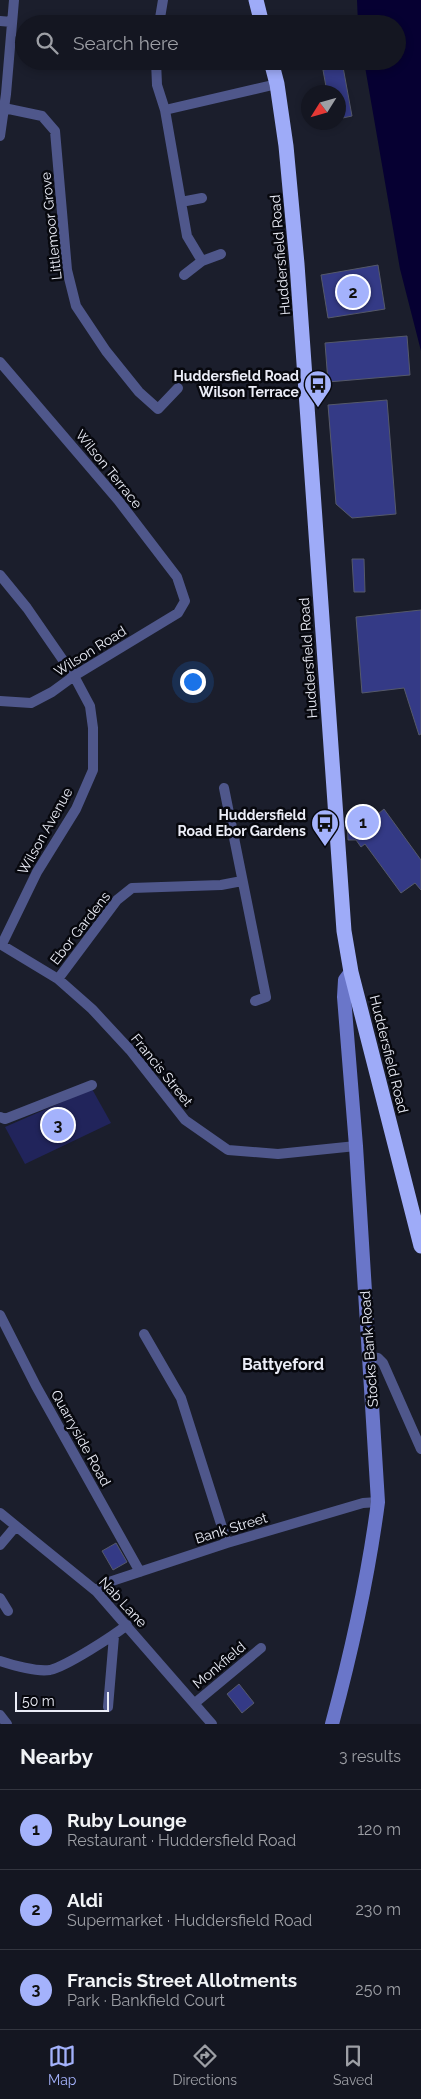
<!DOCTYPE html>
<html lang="en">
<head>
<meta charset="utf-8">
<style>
	body { margin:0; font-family:Raleway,sans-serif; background:#1d1f2a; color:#f1f3f6 }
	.compass { position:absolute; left:301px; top:85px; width:45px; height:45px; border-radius:50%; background:#141621; box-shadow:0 2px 8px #0003; rotate:233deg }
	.scale { position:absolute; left:15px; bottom:12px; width:94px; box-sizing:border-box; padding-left:5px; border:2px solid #ebedf7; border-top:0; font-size:14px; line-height:18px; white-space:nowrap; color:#ebedf7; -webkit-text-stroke:4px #07080e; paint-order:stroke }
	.you { position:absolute; left:192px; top:681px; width:18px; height:18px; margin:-12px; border:4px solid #fff; border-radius:50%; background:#1a73e8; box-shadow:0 0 0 8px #1a73e833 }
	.badge { display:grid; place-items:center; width:32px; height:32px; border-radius:50%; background:#a4b2fc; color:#111; font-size:16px; font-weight:700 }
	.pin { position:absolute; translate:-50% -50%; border:2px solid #fff; box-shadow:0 1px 5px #0006 }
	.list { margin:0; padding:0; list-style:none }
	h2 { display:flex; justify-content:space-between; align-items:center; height:65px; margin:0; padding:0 20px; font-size:21px }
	h2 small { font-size:16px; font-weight:400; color:#9d9fa5 }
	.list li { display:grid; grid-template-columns:32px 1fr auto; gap:15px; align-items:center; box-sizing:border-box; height:80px; padding:0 20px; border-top:1px solid #33353f }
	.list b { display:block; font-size:19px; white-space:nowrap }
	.list p { margin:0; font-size:16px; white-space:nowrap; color:#9d9fa5 }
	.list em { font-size:16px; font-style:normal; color:#9d9fa5 }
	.icon { flex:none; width:28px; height:28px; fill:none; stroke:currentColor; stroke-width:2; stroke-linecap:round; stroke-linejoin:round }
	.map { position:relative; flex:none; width:421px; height:1724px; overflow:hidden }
	.search { position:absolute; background:#141621; box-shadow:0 2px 8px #0003; left:15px; right:15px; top:15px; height:55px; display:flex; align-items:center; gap:12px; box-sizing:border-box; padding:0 18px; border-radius:28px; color:#9d9fa5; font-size:19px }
	.sheet { height:305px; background:#141621 }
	nav { display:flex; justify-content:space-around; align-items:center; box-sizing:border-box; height:70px; border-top:1px solid #33353f; background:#141621; font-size:14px; color:#9d9fa5 }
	nav a { display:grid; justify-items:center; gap:2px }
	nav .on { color:#a4b2fc }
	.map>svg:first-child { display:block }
	.green { fill:#21245b }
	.water { fill:#060032 }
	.building { fill:#343a86; stroke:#55596a }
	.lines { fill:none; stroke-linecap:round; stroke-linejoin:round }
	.street { stroke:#4f578b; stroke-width:10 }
	.secondary { stroke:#6a76c9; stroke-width:14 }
	.highway { stroke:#9eabf8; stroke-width:15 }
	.labels { text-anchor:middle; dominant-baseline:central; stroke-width:5; stroke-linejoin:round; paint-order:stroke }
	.street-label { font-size:14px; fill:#ebedf7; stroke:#07080e }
	.poi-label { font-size:14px; font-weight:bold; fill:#ebedf7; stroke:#07080e; text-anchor:end }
	.quarter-label { font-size:16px; font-weight:bold; fill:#ebedf7; stroke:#07080e }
</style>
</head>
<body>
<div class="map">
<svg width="421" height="1724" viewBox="0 0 421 1724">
	<rect width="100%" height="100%" fill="#1b1e2c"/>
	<path class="green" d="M92,1089l19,34 -86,41 -20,-37z"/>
	<path class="water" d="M357,0h64v351l-21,-82 -36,-208h33v-37h-39z"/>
	<path class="building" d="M343,67l9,49 -14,3v-27h-11l-4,-22z
		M378,265l7,44 -57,9 -7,-43z
		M407,336l3,39 -82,7 -3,-39z
		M387,400l9,114 -44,4 -16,-14 -8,-99z
		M352,559h12l1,33h-11z
		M421,610v124l-2,1 -15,-47 -42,5 -6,-76z
		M384,809l37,51v30l-6,-7 -14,10 -36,-49 -4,3 -5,-7h-8l-1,-25 31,-1z
		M116,1543l11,19 -14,8 -11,-19z
		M239,1684l15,19 -12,10 -15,-19z"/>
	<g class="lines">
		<path class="street" d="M0,21l12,1
			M159,24l4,-24
			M156,61l1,24 8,25
			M4,108l38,8 13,15 12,139 9,36 30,45 33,41 19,17 20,-21
			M0,136l6,-42 8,-94
			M202,198l-21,4 6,34 15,25 19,-7
			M181,202l-16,-92 112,-26
			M184,275l18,-14
			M0,362l118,138 59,77 8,24 -7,12 -104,63 -22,16 -21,11 -31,-2
			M0,575l27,33 47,68 16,30 3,22v42l-17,39 -39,63 -35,72
			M224,788l42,209 -11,4
			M0,944l58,35 34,30 38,41 55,70 43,30 50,4 78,-8
			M58,979l59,-79 15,-12 89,-3 21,-4
			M0,1117l5,2 87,-34
			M0,1315l36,71 104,186
			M144,1334l37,64 46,145
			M370,1357l8,1 5,5 38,86
			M0,1513l96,78 116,133
			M0,1545l16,-19
			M96,1591l7,-7 124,-41 136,-40 15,-1
			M0,1598l8,13
			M0,1661c12,4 37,11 50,9 17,-4 63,-34 77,-45
			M195,1703l66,-55
			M108,1707l6,-71
			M0,1715l7,9"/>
		<path class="secondary" d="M332,1724c20,-74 36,-146 46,-222l-22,-356 -12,-149 1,-17 6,-8"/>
		<path class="highway" d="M256,0l6,24
			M271,61l6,23 9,62 11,118 47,667 7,41 70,274"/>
	</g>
	<defs>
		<g id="bus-pin" transform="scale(1.4375)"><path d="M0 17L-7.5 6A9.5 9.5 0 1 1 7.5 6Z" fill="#a4b2fc" stroke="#07080e"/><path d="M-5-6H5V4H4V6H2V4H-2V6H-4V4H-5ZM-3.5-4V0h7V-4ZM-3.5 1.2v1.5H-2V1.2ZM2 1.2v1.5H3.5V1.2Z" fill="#111"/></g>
	</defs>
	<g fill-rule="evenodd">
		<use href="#bus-pin" x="318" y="384"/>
		<use href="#bus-pin" x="325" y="823"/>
	</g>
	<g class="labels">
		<g class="street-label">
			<text transform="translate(51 226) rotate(-96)">Littlemoor Grove</text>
			<text transform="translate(280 255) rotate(-95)">Huddersfield Road</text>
			<text transform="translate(109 469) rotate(51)">Wilson Terrace</text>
			<text transform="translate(90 651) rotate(-32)">Wilson Road</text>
			<text transform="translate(308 658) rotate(-94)">Huddersfield Road</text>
			<text transform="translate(45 831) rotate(-61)">Wilson Avenue</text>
			<text transform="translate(80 928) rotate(-52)">Ebor Gardens</text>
			<text transform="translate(389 1054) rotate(76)">Huddersfield Road</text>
			<text transform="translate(162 1070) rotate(51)">Francis Street</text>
			<text transform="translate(369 1349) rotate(-94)">Stocks Bank Road</text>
			<text transform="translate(81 1438) rotate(61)">Quarryside Road</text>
			<text transform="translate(231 1528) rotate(-17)">Bank Street</text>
			<text transform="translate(123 1602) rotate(47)">Nab Lane</text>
			<text transform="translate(219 1665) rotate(-40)">Monkfield</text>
		</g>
		<g class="poi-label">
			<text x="299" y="376">Huddersfield Road<tspan x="299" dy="16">Wilson Terrace</tspan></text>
			<text x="306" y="815">Huddersfield<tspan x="306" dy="16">Road Ebor Gardens</tspan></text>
		</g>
		<g class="quarter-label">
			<text x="283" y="1364">Battyeford</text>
		</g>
	</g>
</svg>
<svg class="compass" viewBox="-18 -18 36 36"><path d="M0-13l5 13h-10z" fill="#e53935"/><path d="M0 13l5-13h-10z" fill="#9d9fa5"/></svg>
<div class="scale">50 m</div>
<div class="you"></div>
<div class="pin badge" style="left:363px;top:822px">1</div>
<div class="pin badge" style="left:353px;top:292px">2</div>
<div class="pin badge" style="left:58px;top:1125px">3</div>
<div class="search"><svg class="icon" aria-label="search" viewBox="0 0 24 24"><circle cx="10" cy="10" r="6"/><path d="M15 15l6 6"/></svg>Search here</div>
</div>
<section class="sheet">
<h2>Nearby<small>3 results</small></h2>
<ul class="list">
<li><span class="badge">1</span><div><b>Ruby Lounge</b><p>Restaurant · Huddersfield Road</p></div><em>120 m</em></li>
<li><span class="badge">2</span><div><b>Aldi</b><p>Supermarket · Huddersfield Road</p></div><em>230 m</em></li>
<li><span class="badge">3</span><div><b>Francis Street Allotments</b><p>Park · Bankfield Court</p></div><em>250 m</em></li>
</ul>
</section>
<nav>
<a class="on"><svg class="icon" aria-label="map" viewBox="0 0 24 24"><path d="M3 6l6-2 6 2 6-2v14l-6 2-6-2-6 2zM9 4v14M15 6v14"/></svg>Map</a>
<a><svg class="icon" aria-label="directions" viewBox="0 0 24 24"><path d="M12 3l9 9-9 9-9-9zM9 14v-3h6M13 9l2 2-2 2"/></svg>Directions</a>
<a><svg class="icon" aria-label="saved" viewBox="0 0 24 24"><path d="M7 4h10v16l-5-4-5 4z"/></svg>Saved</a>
</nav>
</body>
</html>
